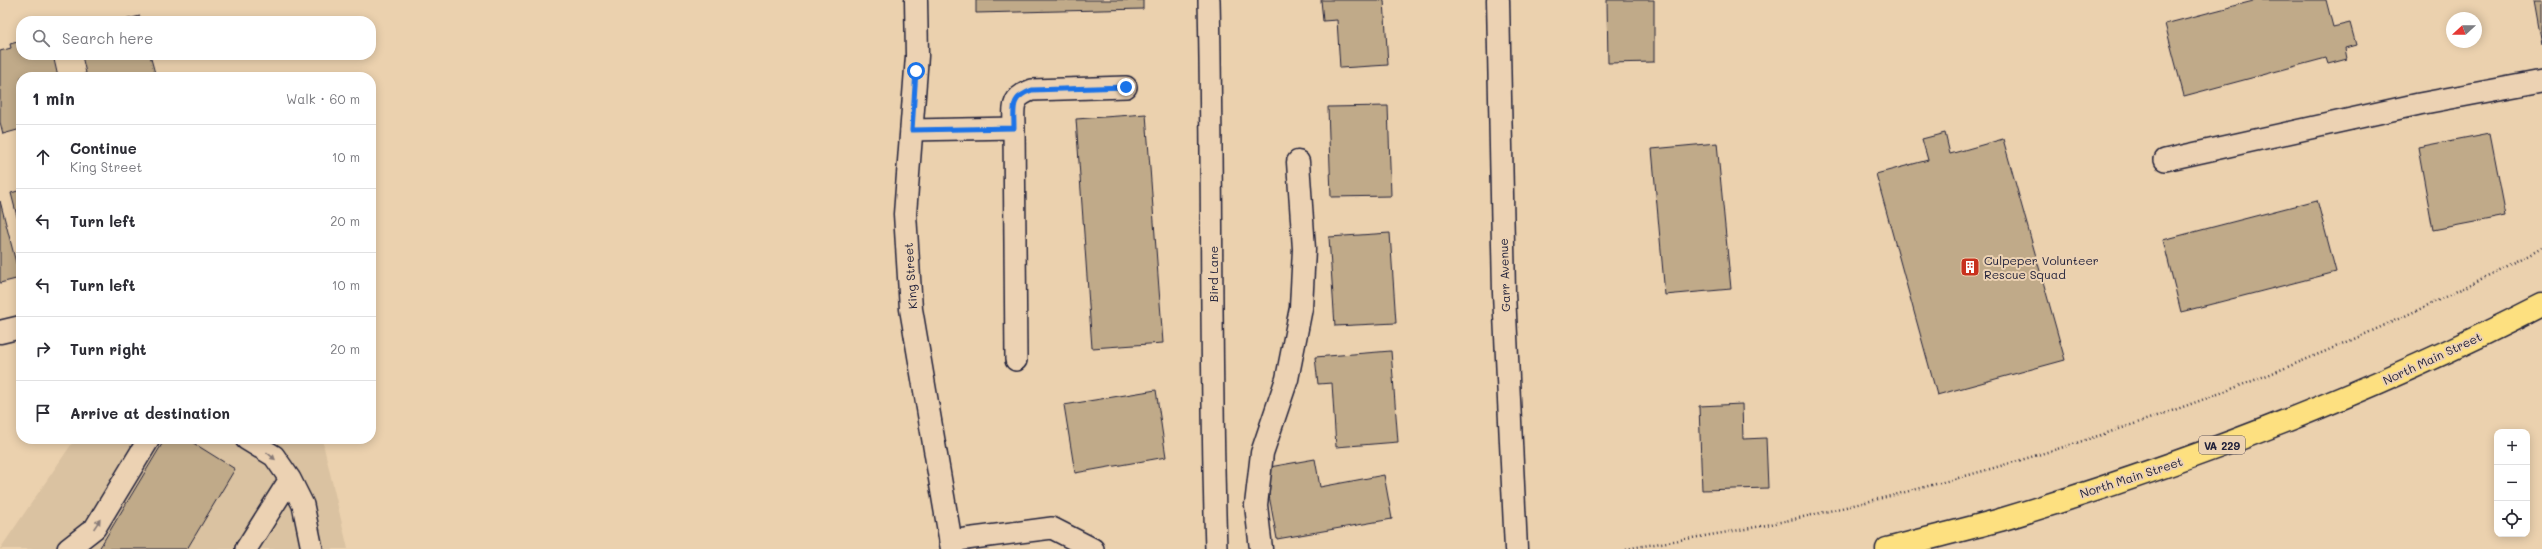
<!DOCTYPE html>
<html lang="en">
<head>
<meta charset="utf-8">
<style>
	body { margin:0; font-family:Mali,sans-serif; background:#f2f2f3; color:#2b2b33 }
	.controls { position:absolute; right:12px; bottom:12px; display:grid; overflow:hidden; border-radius:8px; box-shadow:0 2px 10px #0003 }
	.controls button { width:36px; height:36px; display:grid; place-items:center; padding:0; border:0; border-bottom:1px solid #e1e1e2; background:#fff; color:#2b2b33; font:20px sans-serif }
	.compass { position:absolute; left:2446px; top:12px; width:36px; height:36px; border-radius:50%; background:#fff; box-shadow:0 2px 10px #0003; rotate:249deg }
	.stop { position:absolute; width:12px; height:12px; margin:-9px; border:3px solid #1a73e8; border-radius:50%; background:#fff }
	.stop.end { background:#1a73e8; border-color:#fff; box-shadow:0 1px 4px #0008 }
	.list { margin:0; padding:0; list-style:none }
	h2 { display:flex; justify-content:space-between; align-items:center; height:52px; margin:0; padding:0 16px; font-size:17px }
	h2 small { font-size:13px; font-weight:400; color:#7c7c81 }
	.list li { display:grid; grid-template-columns:26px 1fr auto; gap:12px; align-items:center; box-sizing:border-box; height:64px; padding:0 16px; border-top:1px solid #e1e1e2 }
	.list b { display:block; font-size:15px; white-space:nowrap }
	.list p { margin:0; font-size:13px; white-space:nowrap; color:#7c7c81 }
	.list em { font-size:13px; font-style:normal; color:#7c7c81 }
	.icon { flex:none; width:22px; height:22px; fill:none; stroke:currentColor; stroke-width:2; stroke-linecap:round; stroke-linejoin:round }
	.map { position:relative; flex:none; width:2542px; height:549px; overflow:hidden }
	.search { position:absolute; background:#fff; box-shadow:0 2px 10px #0003; left:16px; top:16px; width:360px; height:44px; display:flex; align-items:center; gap:10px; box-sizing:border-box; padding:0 14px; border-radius:16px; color:#7c7c81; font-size:15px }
	.panel { position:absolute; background:#fff; box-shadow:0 2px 10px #0003; left:16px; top:72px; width:360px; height:372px; border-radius:16px }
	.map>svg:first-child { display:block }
	.built { fill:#dac2a1 }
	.building { fill:#c0aa89; stroke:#22223b }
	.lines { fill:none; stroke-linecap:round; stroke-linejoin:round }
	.lane-casing { stroke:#22223b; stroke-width:24 }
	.street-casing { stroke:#22223b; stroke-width:25 }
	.primary-casing { stroke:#22223b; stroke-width:25 }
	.path { stroke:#22223b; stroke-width:2.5; stroke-dasharray:1 3; stroke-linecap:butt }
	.lane { stroke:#ecd2b3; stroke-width:21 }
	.street { stroke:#ecd2b3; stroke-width:22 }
	.primary { stroke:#fde080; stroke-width:22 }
	.oneway { fill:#877a77 }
	.route { stroke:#1a73e8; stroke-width:5 }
	.labels { text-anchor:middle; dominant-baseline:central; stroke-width:4; stroke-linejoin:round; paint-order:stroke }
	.shield { fill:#ecd2b3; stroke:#5f575f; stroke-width:1 }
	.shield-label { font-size:11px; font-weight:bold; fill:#22223b }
	.poi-label { font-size:12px; fill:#22223b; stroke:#ecd2b3; text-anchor:start }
	.street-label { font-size:12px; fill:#22223b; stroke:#ecd2b3 }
</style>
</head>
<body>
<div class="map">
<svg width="2542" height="549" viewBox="0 0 2542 549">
	<rect width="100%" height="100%" fill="#ebd1ae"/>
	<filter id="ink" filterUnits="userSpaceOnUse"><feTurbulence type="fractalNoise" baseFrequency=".025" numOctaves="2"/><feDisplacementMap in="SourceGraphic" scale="8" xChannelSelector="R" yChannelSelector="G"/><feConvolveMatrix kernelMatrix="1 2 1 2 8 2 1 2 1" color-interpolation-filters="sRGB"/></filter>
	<g filter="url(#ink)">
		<path class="built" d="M75,439h247l26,110h-348z"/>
		<path class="building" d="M976,0h167v9l-167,4z
			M1321,0h63l4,65 -48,3 -3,-48 -14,1z
			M1607,0h47v62l-46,1z
			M2257,0h69l7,27 17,-4 6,22 -11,3 2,11 -19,5 -2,-6 -142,38 -19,-72z
			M2534,0h8v45z
			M140,16l1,5h-21z
			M21,41v14h32l5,22h-37v52l-18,5 -3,-12v-71l11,-3 -1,-4z
			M87,55h63l6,22h-78l8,-4 -4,-17z
			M1388,106l3,90 -60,1 -3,-90z
			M1146,114l17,229 -71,5 -16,-229z
			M1945,133l5,21 53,-15 62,221 -128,35 -61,-221 52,-14 -6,-21z
			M2490,133l16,83 -73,14 -15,-83z
			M1717,143l14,146 -66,6 -13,-146z
			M21,190v42l-10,-39z
			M2317,200l19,72 -155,40 -18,-72z
			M0,201l20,77 -20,5z
			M1390,233l6,90 -61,3 -6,-89z
			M1391,351l7,91 -62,5 -4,-64 -14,1 -3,-27z
			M1156,390l10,67 -91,16 -11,-68z
			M1742,404l1,35 23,-1 2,50 -66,2 -3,-84z
			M165,439h22l48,30 -48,80h-88z
			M1315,459l5,28 64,-12 8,44 -115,20 -13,-71z"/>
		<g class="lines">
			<g class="lane-casing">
				<path id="lane" d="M1209,0c4,183 1,366 7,549
					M1014,128c0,-21 -4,-30 18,-38l94,-3
					M911,130l103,-2 2,232
					M2165,160l254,-56 123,-23
					M246,439l28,17 16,23
					M950,541l102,-13 41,21
					M68,549l27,-21 54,-89
					M246,549l44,-70 13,26 9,44"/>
			</g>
			<g class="street-casing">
				<path id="street" d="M916,0l1,56 -12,158 6,95 41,240
					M1498,0l6,293 12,256
					M0,332l21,-5
					M1261,549l-5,-44 6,-52 25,-74 14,-71 3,-59 -6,-87"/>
			</g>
			<g class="primary-casing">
				<path id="primary" d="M1887,549c38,-10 76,-19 113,-29 186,-56 369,-126 542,-215"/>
			</g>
			<path class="path" d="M1626,549c55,-10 112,-17 168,-30 258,-58 515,-145 748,-272"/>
			<use href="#lane" class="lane"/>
			<use href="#street" class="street"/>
			<use href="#primary" class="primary"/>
		</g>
		<defs><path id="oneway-solid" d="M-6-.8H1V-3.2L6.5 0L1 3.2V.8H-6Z"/></defs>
		<g class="oneway">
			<use href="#oneway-solid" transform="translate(271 456) rotate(40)"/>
			<use href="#oneway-solid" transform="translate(97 524) rotate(-56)"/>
		</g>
	</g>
	<g class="lines" filter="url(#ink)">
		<path class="route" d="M916,71l-4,59 102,-2c0,-21 -4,-30 18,-38l94,-3"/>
	</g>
	<defs>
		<g id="building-square" transform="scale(1)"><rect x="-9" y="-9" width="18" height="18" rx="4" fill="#c8321e" stroke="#ecd2b3"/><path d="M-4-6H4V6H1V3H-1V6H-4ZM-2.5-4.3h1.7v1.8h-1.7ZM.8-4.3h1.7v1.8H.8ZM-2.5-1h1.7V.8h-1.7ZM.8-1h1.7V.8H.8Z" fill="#fff"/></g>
	</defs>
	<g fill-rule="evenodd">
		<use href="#building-square" x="1970" y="267"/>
	</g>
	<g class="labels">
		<rect class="shield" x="2199" y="436" width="46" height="18" rx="3"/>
		<g class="shield-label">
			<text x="2222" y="445">VA 229</text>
		</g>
		<g class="poi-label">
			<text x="1984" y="260">Culpeper Volunteer<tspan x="1984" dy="14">Rescue Squad</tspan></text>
		</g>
		<g class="street-label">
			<text transform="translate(1213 274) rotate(-90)">Bird Lane</text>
			<text transform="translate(1504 275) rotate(-92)">Garr Avenue</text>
			<text transform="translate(910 276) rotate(-94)">King Street</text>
			<text transform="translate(2432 358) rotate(-25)">North Main Street</text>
			<text transform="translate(2131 477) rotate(-18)">North Main Street</text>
		</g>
	</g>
</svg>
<div class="controls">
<button>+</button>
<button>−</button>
<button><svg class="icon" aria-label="locate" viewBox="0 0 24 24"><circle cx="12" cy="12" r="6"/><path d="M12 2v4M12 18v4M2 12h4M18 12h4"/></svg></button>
</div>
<svg class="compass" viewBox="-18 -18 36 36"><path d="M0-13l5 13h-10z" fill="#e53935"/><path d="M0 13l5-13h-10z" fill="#7c7c81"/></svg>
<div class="stop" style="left:916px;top:71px"></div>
<div class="stop end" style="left:1126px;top:87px"></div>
<div class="search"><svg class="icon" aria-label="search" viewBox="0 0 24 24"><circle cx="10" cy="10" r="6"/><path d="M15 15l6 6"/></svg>Search here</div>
<section class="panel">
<h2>1 min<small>Walk · 60 m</small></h2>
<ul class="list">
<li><svg class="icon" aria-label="ahead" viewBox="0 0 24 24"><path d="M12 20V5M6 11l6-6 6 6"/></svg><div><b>Continue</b><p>King Street</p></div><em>10 m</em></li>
<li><svg class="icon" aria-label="left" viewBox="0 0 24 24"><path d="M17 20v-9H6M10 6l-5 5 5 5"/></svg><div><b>Turn left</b></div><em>20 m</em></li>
<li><svg class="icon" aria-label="left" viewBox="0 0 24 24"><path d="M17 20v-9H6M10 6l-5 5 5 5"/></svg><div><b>Turn left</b></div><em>10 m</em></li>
<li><svg class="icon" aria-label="right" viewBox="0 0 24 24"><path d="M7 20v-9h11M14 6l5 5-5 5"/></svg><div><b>Turn right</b></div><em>20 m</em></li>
<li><svg class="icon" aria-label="arrive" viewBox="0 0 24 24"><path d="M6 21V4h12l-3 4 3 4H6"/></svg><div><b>Arrive at destination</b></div></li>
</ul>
</section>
</div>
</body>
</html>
